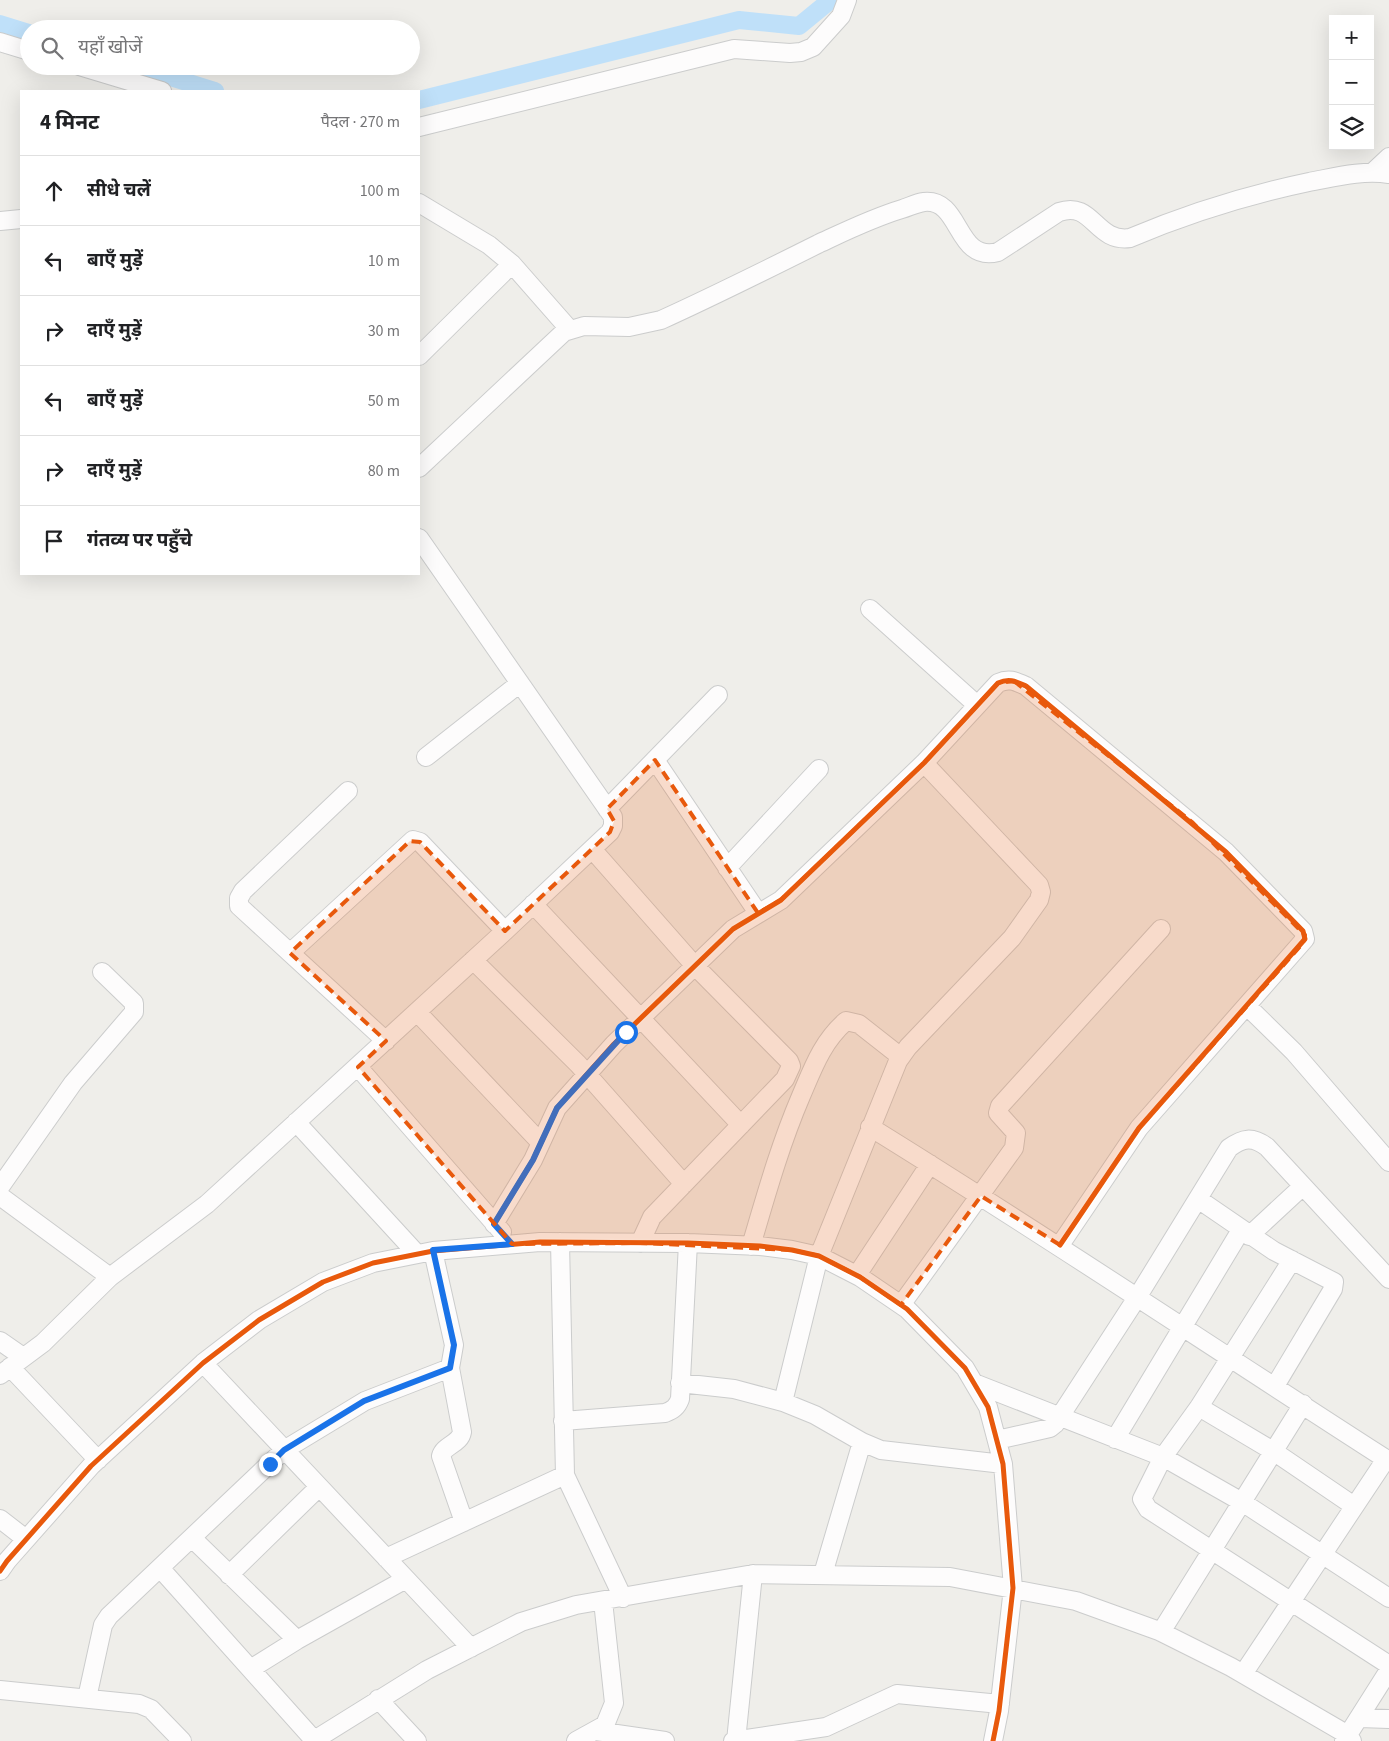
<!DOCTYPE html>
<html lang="hi">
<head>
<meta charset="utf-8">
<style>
	body { margin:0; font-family:"Source Sans 3","Noto Sans Devanagari",sans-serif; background:#f6f6f6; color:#202124 }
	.controls { position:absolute; right:15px; top:15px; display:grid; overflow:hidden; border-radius:0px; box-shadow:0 5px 20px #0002 }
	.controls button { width:45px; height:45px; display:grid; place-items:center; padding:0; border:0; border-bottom:1px solid #e0e0e0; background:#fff; color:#202124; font:25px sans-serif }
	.stop { position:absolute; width:15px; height:15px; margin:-11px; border:4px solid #1a73e8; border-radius:50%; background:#fff }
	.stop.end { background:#1a73e8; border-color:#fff; box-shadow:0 1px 5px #0008 }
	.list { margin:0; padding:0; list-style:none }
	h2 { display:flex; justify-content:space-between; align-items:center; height:65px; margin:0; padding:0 20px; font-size:21px }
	h2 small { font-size:16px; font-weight:400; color:#757577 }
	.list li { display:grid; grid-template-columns:32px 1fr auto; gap:15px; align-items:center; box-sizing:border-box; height:70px; padding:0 20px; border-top:1px solid #e0e0e0 }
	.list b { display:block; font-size:19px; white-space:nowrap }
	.list em { font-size:16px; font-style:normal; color:#757577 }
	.icon { flex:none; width:28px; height:28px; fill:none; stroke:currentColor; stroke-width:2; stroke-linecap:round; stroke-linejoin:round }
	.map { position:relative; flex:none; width:1389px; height:1741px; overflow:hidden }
	.search { position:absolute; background:#fff; box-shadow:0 5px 20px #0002; left:20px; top:20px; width:400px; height:55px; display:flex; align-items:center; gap:12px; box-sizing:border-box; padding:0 18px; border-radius:28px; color:#757577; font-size:19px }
	.panel { position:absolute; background:#fff; box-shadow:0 5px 20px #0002; left:20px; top:90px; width:400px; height:485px; border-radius:0px }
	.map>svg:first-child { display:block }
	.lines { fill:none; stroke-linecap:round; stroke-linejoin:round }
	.canal { stroke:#bfe0f9; stroke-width:18 }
	.minor-casing { stroke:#cbcccc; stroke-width:20 }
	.minor { stroke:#fdfcfc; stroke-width:18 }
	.cycleway-casing { stroke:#fff; stroke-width:8 }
	.cycleway { stroke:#e8590c; stroke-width:5 }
	.route { stroke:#1a73e8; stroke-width:6 }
	.marked { fill:#e8590c; fill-opacity:0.2; stroke:#e8590c; stroke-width:4; stroke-dasharray:10 6; stroke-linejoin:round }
</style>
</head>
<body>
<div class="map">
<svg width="1389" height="1741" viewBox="0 0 1389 1741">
	<rect width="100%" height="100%" fill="#efeeea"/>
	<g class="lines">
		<path class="canal" d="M0,24l29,9
			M135,66l80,25
			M419,100l320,-80 60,6 28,-23v-3"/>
		<g class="minor-casing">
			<path id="minor" d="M0,42l29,9
				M79,66l83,25
				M419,127l315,-78 56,4 11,-1 12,-5 28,-31 6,-16
				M1373,172l16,-15
				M419,203l70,42 23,19 58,66
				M0,221l21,-2
				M419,356l93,-92
				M419,468l145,-136 20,-6 45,1 32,-7c53,-24 105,-50 157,-76 28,-13 54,-26 84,-35 7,-2 14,-6 22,-7 38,-4 31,61 74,50l61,-40c34,-12 36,31 71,26 59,-25 117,-43 179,-56 27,-5 53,-12 80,-8
				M870,609l107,96
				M426,757l94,-74
				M655,760l103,153
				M348,791l-105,100 -4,7v8l147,135
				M607,809l111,-114
				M592,849l103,117 94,95 2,5 -6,13 -133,138 -12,26
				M727,868l92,-99
				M533,904l208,221
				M290,953l123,-113 7,2 85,89
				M473,960l105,104 106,120
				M1247,1006l47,46 95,110
				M417,1012l123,130
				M358,1067l144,165
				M296,1122l121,132
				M870,1127c175,108 346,223 519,334
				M0,1187l73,-104 61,-71v-9l-32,-31
				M0,1196l110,81
				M1198,1199l76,52 60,31 -1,7 -58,97
				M494,1224l39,-64 24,-52 57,-64 119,-115 48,-29 143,-137 74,-80c11,-5 17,-2 28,3l200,166 77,79 2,8 -166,189 -79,117
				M1249,1236l54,-50
				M560,1242l5,233 58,123
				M751,1246c15,-51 29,-101 50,-150 12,-28 21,-54 45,-75l13,3 42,33
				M1292,1260l-93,147 -36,50 -21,42 6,10 241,156
				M857,1275l73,-111
				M901,1305l113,-157 2,-15 -18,-20 2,-7 161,-177
				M0,1341l23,16
				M203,1363l268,285
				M10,1367l88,93
				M450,1368l12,64c-2,12 -18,13 -21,24l23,66
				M0,1375l43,-32 67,-66 97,-73 298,-273 105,-99 3,-6v-9l-194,-279
				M680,1383l54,6 49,13 32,13 47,27 19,8 122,14
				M974,1383l189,74 79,45 147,96
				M783,1402l36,-146 79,-195 10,-14 104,-109 27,-38 2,-8 -2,-7 -115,-122
				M1199,1407l74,44 81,55
				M563,1421l102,-8c8,-3 12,-6 15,-14l8,-156
				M1115,1439l126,-209
				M997,1440l53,-12 5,-4 83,-128 91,-148c14,-10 23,-12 38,-1l122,132
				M0,1519l26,20
				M192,1538l105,102
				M386,1558l179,-83
				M160,1568l154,172
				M0,1571l7,-10 84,-95 112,-103 56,-43 64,-38 50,-19 60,-12 107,-9 148,1 72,3 32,4 27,6 41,21 47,32 58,59 23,39 15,57 10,124 -14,123 -6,30
				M823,1574l39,-132
				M229,1575l90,-88
				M1161,1632l142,-228
				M252,1668l45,-28 109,-61
				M1243,1674l143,-215
				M0,1690l139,14 12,5 31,32
				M87,1698l16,-73 6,-9 175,-166 81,-49 85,-33 4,-23 -21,-94
				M378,1699l39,42
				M1359,1718l30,1
				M596,1731l69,10
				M313,1741l114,-71 94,-48 55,-17 177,-31 197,3 126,24 83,30 72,36 117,68 4,6
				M576,1741l29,-16 9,-22 -11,-102
				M733,1741l93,-14 71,-33 103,10
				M736,1741l17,-167
				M1344,1741l45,-71"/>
		</g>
		<use href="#minor" class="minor"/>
		<g class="cycleway-casing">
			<path id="cycleway" d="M494,1224l39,-64 24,-52 57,-64 119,-115 48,-29 143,-137 74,-80c11,-5 17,-2 28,3l200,166 77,79 2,8 -166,189 -79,117
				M0,1571l7,-10 84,-95 112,-103 56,-43 64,-38 50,-19 60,-12 107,-9 148,1 72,3 32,4 27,6 41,21 47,32 58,59 23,39 15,57 10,124 -14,123 -6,30"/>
		</g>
		<use href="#cycleway" class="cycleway"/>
	</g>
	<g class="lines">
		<path class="route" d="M270,1464l14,-14 80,-49 86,-33 4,-23 -21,-95 79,-6 -18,-20 39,-64 24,-52 69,-76"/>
	</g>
	<path class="marked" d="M1014,681l178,141 113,113 -2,8 -164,185 -79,117 -79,-49 -80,109 -41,-28 -41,-21 -27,-6 -152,-7 -128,1 -154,-177 28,-26 -96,-88 120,-112 10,1 85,89 105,-99 4,-11 -7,-12 48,-49 103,153 23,-13 143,-137 74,-80z"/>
</svg>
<div class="controls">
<button>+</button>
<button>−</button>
<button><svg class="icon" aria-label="layers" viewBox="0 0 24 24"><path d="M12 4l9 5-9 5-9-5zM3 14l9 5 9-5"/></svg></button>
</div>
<div class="stop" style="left:626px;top:1032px"></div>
<div class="stop end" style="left:270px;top:1464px"></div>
<div class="search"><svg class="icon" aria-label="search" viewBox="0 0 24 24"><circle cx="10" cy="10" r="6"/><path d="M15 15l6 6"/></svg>यहाँ खोजें</div>
<section class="panel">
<h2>4 मिनट<small>पैदल · 270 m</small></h2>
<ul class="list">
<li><svg class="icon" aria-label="ahead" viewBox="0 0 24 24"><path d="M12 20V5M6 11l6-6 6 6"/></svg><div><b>सीधे चलें</b></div><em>100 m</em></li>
<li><svg class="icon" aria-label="left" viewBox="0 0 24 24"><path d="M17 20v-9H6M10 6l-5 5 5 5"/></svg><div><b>बाएँ मुड़ें</b></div><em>10 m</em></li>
<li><svg class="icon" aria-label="right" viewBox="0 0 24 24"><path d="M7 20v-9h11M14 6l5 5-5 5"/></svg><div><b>दाएँ मुड़ें</b></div><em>30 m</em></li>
<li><svg class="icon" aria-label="left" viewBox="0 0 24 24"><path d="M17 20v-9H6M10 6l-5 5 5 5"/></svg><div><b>बाएँ मुड़ें</b></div><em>50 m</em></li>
<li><svg class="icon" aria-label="right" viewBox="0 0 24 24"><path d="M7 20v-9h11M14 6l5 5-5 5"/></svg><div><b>दाएँ मुड़ें</b></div><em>80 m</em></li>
<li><svg class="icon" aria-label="arrive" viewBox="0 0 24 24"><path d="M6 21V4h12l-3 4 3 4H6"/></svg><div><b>गंतव्य पर पहुँचे</b></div></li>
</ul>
</section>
</div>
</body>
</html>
